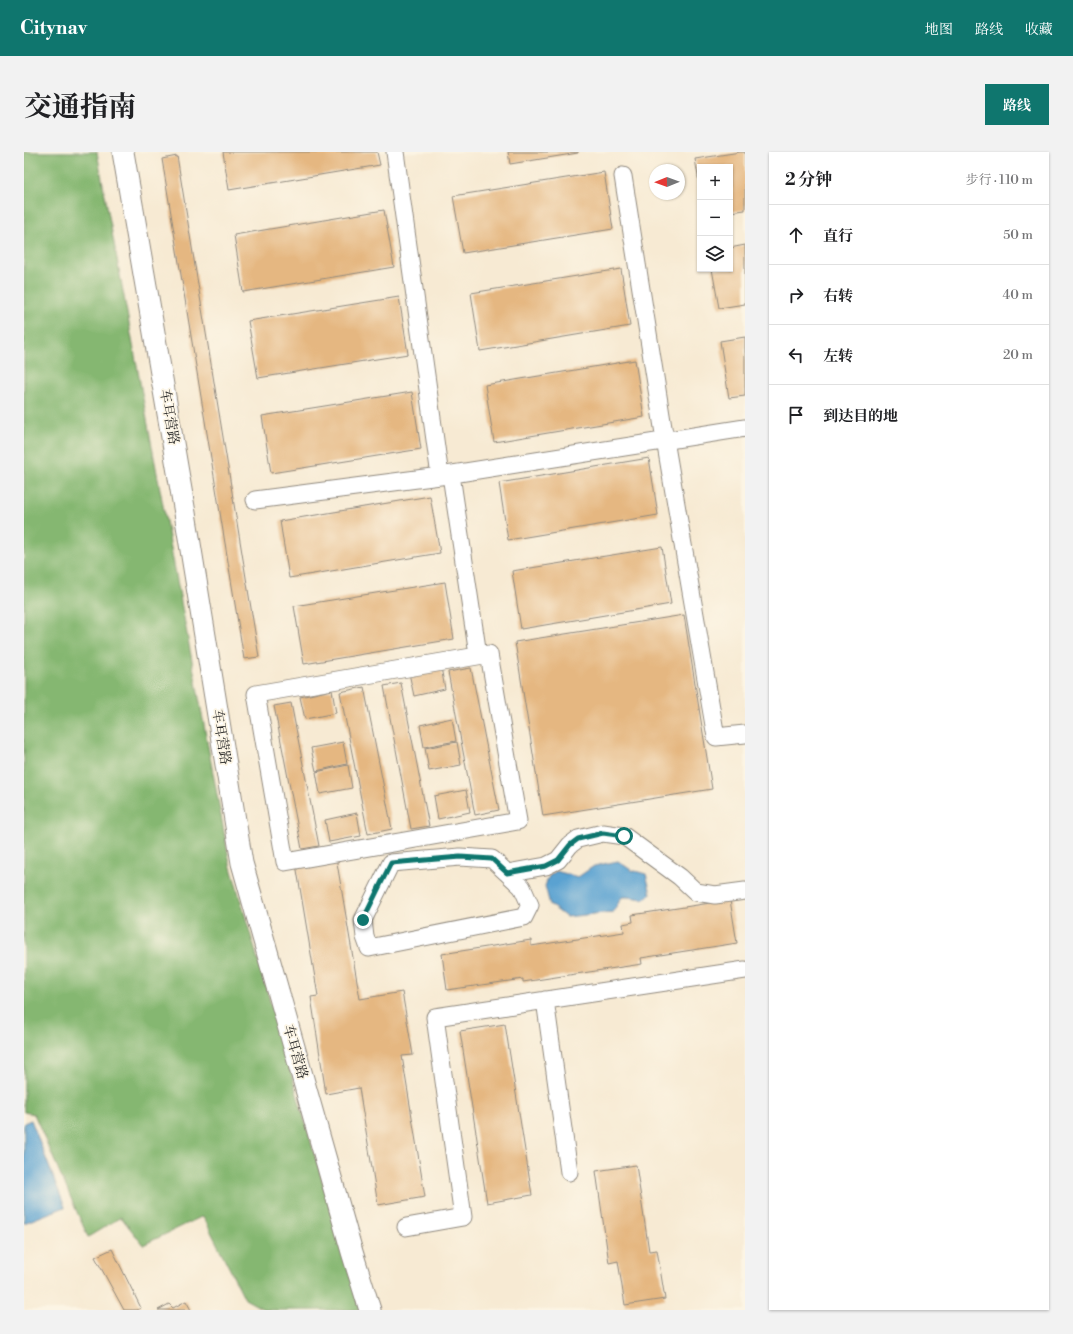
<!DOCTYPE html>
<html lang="zh">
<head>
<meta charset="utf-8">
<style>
	body { margin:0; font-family:"Libre Bodoni","Noto Serif SC",serif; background:#f2f2f2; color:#202124 }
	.controls { position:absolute; right:12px; top:12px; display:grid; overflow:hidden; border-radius:0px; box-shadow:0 1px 3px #0004 }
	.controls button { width:36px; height:36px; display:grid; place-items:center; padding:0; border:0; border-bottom:1px solid #e0e0e0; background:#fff; color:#202124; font:20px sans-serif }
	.compass { position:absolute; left:625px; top:12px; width:36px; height:36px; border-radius:50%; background:#fff; box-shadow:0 1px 3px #0004; rotate:269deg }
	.stop { position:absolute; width:12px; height:12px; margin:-9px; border:3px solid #0f766e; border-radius:50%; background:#fff }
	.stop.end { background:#0f766e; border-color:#fff; box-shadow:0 1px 4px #0008 }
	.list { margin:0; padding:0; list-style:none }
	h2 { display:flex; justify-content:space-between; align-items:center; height:52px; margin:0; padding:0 16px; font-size:17px }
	h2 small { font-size:13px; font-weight:400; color:#757577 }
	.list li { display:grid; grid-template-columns:26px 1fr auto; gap:12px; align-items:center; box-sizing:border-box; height:60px; padding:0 16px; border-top:1px solid #e0e0e0 }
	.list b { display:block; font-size:15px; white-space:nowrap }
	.list em { font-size:13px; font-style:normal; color:#757577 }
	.icon { flex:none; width:22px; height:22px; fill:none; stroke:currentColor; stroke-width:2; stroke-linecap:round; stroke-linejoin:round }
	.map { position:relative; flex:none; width:721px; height:1158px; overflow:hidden; border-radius:0px }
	header { display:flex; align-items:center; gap:24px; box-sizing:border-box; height:56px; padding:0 20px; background:#0f766e; color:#fff }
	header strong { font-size:19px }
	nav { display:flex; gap:22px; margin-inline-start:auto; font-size:14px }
	.intro { display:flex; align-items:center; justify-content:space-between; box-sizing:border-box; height:96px; padding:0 24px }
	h1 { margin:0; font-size:28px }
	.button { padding:10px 18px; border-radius:0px; background:#0f766e; color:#fff; font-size:14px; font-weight:700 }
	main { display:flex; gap:24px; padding:0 24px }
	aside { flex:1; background:#fff; border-radius:0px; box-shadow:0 1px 3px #0004 }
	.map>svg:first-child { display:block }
	.forest { fill:#85b771; stroke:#58714e }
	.water { fill:#5aa2d1; stroke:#42667e }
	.building { fill:#e5b781 }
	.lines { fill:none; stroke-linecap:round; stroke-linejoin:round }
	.minor-casing { stroke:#918a7f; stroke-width:19 }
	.tertiary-casing { stroke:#918a7f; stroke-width:23 }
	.minor { stroke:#fff; stroke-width:17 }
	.tertiary { stroke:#fff; stroke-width:21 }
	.route { stroke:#0f766e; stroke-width:5 }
	.labels { text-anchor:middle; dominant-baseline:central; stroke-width:3.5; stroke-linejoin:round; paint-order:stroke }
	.street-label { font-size:14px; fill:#2b2b2b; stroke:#fcf5e5 }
</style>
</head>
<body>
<header>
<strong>Citynav</strong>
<nav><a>地图</a><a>路线</a><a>收藏</a></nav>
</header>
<div class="intro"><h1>交通指南</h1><a class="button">路线</a></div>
<main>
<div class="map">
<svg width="721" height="1158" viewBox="0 0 721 1158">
	<rect width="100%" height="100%" fill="#fcf5e5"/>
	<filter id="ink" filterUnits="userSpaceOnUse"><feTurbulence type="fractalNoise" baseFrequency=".025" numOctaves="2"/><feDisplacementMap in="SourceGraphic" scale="8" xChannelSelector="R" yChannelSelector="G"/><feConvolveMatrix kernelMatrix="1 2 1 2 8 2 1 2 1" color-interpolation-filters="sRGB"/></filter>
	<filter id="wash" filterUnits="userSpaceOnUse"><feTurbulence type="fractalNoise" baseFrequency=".012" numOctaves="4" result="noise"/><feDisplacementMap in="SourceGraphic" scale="16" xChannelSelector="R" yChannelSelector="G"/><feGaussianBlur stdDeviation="0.9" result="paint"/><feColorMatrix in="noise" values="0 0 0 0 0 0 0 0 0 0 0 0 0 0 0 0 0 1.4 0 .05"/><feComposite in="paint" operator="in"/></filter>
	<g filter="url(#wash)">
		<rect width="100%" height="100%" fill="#f7ead3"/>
		<path class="forest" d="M0,0h73l133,712 130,446h-95l-20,-11 -42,-83 -60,29 -22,-28 -33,20 -54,-123 -10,-2z"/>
		<path class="water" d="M594,709l13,9 15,4 5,20 -7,5 -16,-2h-6l-9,15 -47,5 -16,-12 -5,-19 4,-10 7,-5 22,6 16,-11z
			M7,968l34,87 -41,16v-100z"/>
		<g id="blocks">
			<path class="building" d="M199,0h154l3,13 -151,25z
				M484,0h70v1l-68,11z
				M716,0h5v58l-15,2v-45h-30l-1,15 -4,-23z
				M153,4l82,501 -15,2 -82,-500z
				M580,20l9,57 -150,24 -10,-57z
				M360,58l10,57 -151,25 -9,-57z
				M721,93v59l-26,4 -7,-39h18v-21z
				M597,117l9,57 -150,25 -9,-58z
				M375,145l9,57 -150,24 -10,-57z
				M721,185v59l-16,2 -9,-57z
				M611,208l9,57 -150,25 -9,-57z
				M388,240l9,57 -150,24 -9,-57z
				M625,306l9,57 -150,25 -9,-57z
				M406,344l10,57 -151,25 -9,-57z
				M638,395l9,57 -150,25 -9,-58z
				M421,430l9,57 -150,25 -10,-58z
				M660,463l28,174 -169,27 -28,-174z
				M417,515l4,22 -31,7 -5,-23z
				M447,516l28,142 -24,5 -27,-143z
				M377,531l28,143 -18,3 -27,-143z
				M340,535l28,142 -24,5 -28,-142z
				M308,538l4,23 -31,6 -5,-22z
				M267,551l28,143 -17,3 -28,-143z
				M428,566l4,23 -32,6 -4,-22z
				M319,590l4,22 -31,7 -5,-23z
				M433,590l4,23 -32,6 -4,-23z
				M324,613l4,23 -32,6 -4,-22z
				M442,638l4,22 -32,7 -4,-23z
				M333,661l4,23 -32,6 -4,-22z
				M312,705l24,142 42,-7 11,63 -11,1 23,141 -47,8 -19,-117 -33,6 -15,-97 7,-1 -22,-132z
				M706,748l7,43 -96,15 1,6 -119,18v-3l-76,11 -5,-36 89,-14v6l93,-14 -1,-8 10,-2 -1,-7z
				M481,872l27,171 -45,8 -27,-172z
				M612,1013l13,86 8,-1 8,49 -40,6 -7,-44 -9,2 -13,-92z
				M88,1097l29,59 -4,2h-13l-29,-53z
				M162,1149l5,9h-33l11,-6 4,4z"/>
		</g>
	</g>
	<g filter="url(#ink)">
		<use href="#blocks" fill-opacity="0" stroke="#918a7f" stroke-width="1"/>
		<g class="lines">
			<g class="minor-casing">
				<path id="minor" d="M371,0l45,324
					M599,24l42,264 51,297 29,-3
					M427,323l27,180
					M231,348l185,-24 305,-48
					M465,502l29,167 -233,41 -29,-168z
					M436,705l32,2 30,28 8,18 -6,12 -155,31 -4,-11 -2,-17 28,-57z
					M483,721l39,-7 12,-6 12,-15 8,-6 25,-6 21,3 56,41 16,15 19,3 30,-4
					M521,848l24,172
					M382,1075l57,-10 -28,-200 310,-47"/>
			</g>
			<g class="tertiary-casing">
				<path id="tertiary" d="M99,0l62,361 57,350 110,389 18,58"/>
			</g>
			<use href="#minor" class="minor"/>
			<use href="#tertiary" class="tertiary"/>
		</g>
	</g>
	<g class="lines" filter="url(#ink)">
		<path class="route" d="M339,768l28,-57 69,-6 32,2 15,14 39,-7 12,-6 12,-15 8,-6 25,-6 21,3"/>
	</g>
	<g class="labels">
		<g class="street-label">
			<text transform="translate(145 265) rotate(80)">车耳营路</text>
			<text transform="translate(197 585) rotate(81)">车耳营路</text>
			<text transform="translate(271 900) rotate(74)">车耳营路</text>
		</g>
	</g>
</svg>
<div class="controls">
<button>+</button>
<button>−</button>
<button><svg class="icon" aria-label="layers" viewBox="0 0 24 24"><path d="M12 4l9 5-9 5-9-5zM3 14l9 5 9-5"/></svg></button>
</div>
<svg class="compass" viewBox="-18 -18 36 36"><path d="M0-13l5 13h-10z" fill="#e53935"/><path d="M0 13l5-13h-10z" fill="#757577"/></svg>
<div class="stop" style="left:600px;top:684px"></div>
<div class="stop end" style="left:339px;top:768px"></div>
</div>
<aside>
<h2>2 分钟<small>步行 · 110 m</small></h2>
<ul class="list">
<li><svg class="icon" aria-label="ahead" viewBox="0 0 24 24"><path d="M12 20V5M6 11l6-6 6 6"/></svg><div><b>直行</b></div><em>50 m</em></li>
<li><svg class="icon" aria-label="right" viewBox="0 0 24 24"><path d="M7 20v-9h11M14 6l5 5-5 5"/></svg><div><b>右转</b></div><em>40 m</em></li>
<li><svg class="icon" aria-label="left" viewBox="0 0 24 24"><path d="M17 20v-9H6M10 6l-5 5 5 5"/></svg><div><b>左转</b></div><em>20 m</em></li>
<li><svg class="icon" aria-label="arrive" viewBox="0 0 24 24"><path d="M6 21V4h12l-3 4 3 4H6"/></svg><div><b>到达目的地</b></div></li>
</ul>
</aside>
</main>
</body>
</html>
